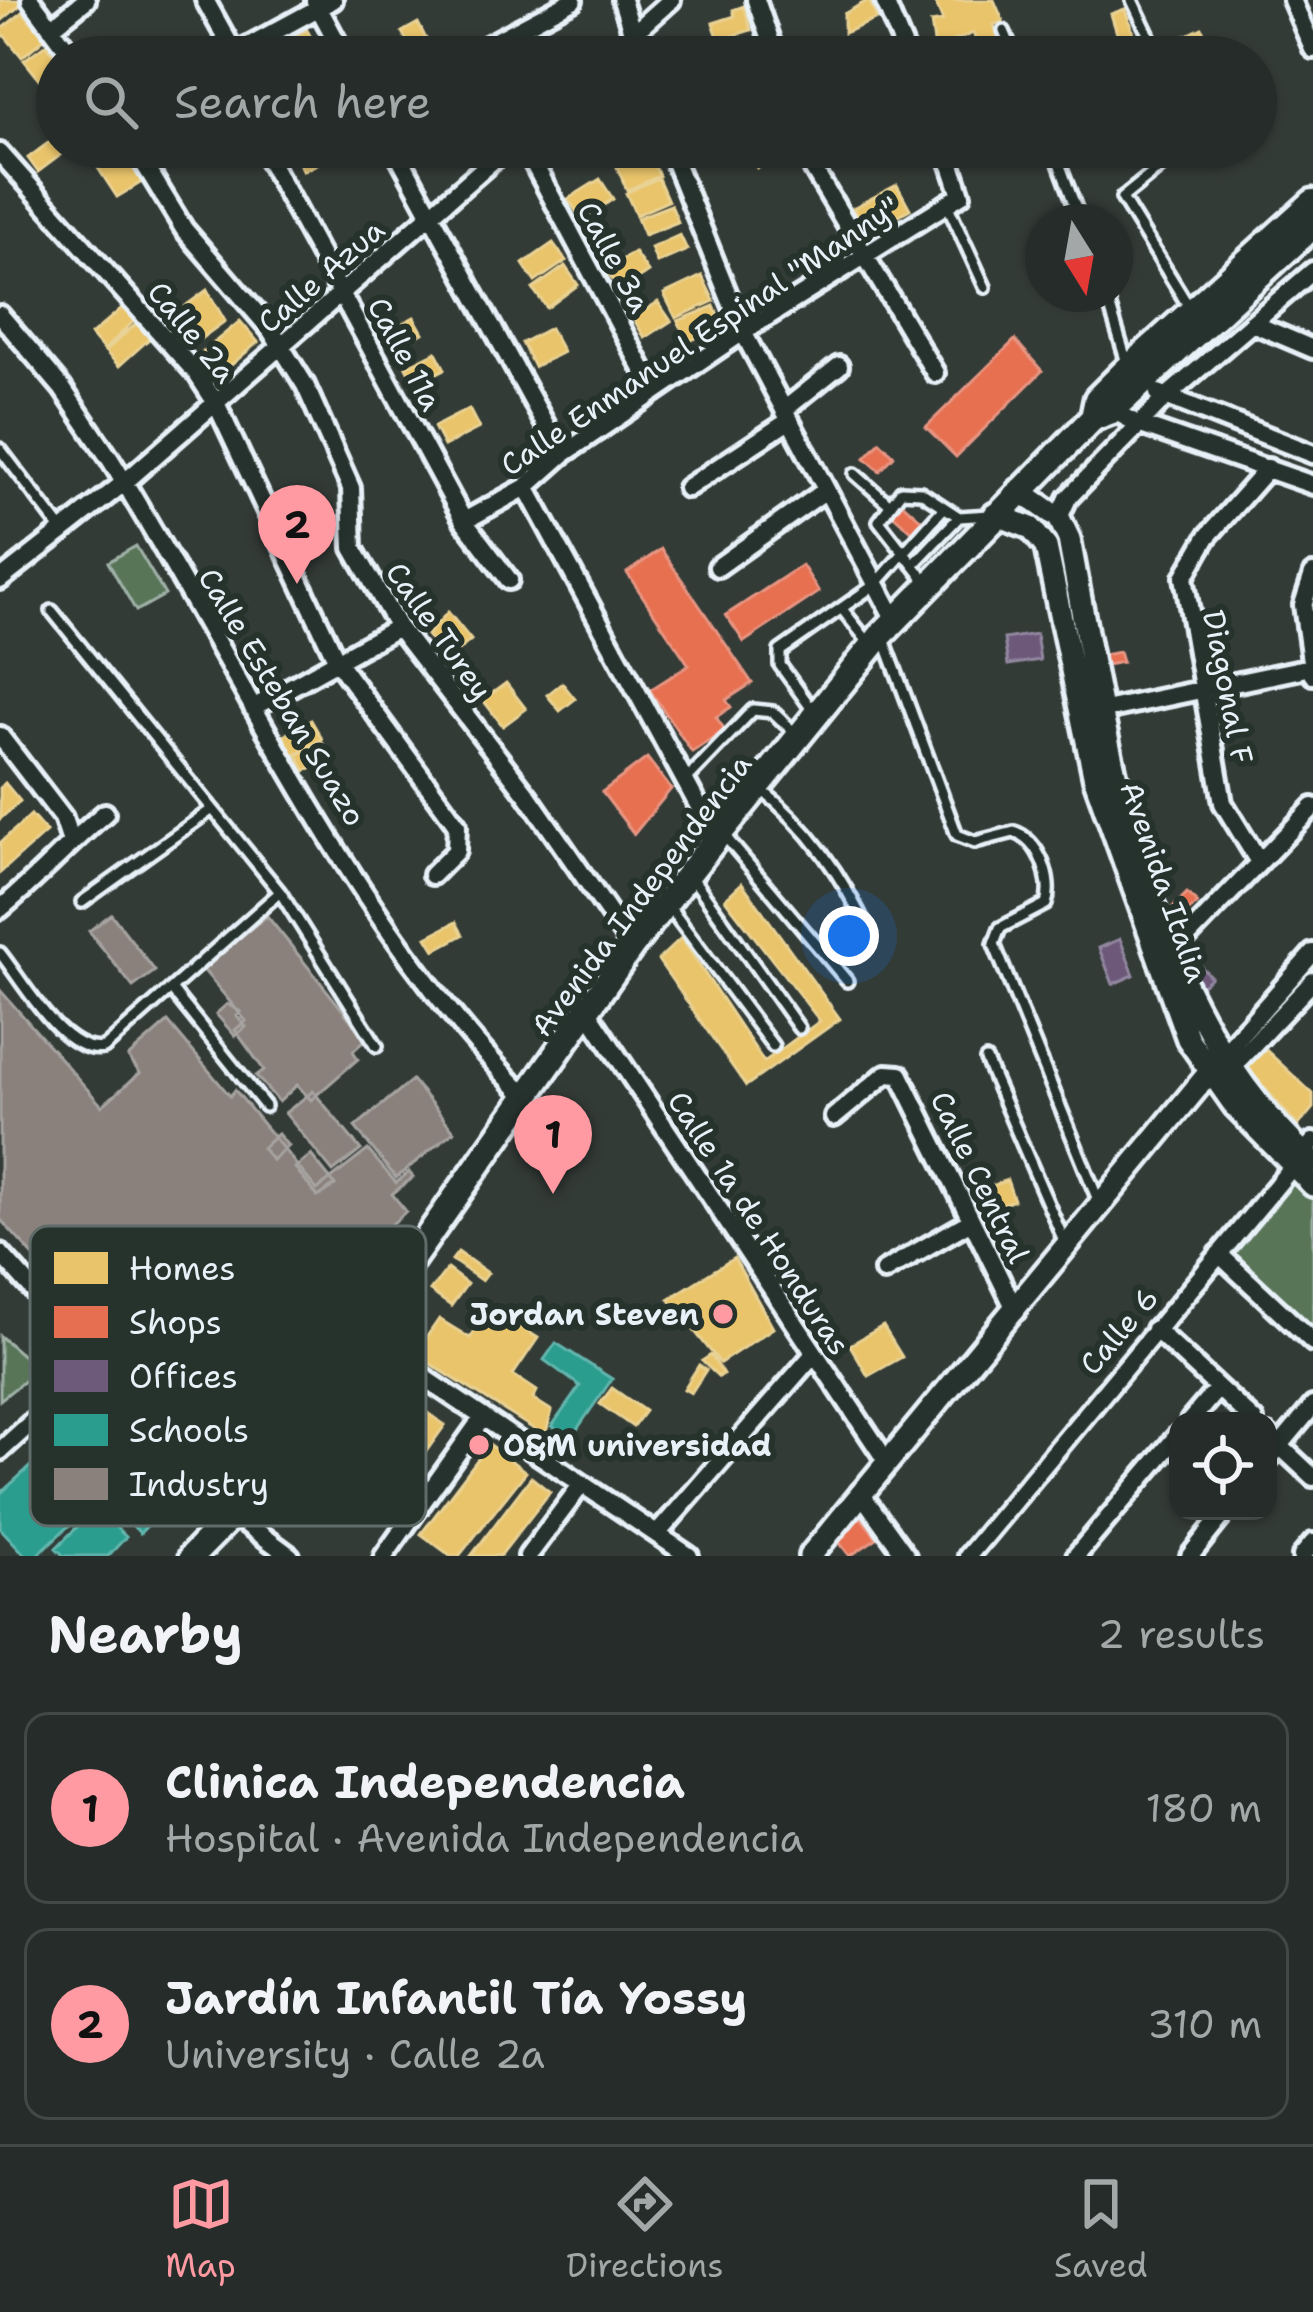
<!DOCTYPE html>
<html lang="en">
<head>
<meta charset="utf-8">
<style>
	body { margin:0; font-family:"Shantell Sans",sans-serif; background:#2e3431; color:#f1f3f6 }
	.controls { position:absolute; right:36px; bottom:36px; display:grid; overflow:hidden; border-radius:24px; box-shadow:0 3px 9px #0004 }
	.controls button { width:108px; height:108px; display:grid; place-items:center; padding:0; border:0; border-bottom:3px solid #424846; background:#262c29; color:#f1f3f6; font:60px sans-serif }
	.compass { position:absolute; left:1025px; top:204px; width:108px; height:108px; border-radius:50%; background:#262c29; box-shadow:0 3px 9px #0004; rotate:169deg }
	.you { position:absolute; left:849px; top:936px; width:42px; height:42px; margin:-30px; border:9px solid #fff; border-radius:50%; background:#1a73e8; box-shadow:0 0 0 18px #1a73e833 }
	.badge { display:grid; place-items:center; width:78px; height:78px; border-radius:50%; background:#ff9aa2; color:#111; font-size:39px; font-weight:700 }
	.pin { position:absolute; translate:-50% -99px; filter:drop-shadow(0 3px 6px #0008) }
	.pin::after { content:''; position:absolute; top:63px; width:42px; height:36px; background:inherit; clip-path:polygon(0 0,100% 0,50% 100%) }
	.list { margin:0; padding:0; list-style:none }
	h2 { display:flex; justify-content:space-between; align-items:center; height:156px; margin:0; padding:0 48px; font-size:51px }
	h2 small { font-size:39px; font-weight:400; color:#a4a7a8 }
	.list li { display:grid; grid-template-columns:78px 1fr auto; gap:36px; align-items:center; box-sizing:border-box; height:192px; margin:0 24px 24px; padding:0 24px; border:3px solid #424846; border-radius:24px }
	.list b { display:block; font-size:45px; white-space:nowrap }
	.list p { margin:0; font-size:39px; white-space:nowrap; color:#a4a7a8 }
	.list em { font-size:39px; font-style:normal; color:#a4a7a8 }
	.icon { flex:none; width:66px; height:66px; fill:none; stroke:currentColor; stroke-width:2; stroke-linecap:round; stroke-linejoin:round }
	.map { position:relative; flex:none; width:1313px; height:1556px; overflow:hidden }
	.search { position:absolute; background:#262c29; box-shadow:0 3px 9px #0004; left:36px; right:36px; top:36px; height:132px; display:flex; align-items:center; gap:30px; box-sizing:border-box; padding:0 42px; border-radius:66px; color:#a4a7a8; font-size:45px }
	.sheet { height:588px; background:#262c29 }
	nav { display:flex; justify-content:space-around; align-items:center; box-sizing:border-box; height:168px; border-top:3px solid #424846; background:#262c29; font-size:33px; color:#a4a7a8 }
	nav a { display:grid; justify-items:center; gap:6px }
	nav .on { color:#ff9aa2 }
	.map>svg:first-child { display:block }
	.green { fill:#597459; stroke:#a0b2a8; stroke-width:3 }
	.homes { fill:#e9c46a; stroke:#e9d295; stroke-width:3 }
	.shops { fill:#e76f51; stroke:#e79683; stroke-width:3 }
	.offices { fill:#6d597a; stroke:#9287a0; stroke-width:3 }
	.schools { fill:#2a9d8f; stroke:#63b6ae; stroke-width:3 }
	.industry { fill:#8a817c; stroke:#a6a3a1; stroke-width:3 }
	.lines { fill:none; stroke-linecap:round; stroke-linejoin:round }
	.service-casing { stroke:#e8f1f8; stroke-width:18 }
	.minor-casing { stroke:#e8f1f8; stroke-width:26 }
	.tertiary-casing { stroke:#e8f1f8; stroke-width:30 }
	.secondary-casing { stroke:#e8f1f8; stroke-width:33 }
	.service { stroke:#26332d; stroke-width:9 }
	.minor { stroke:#26332d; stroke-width:16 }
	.tertiary { stroke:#26332d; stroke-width:21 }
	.secondary { stroke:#26332d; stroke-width:24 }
	.poi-dot { fill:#ff9aa2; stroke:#26332d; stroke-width:4.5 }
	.labels { text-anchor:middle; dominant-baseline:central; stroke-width:12; stroke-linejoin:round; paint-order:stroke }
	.street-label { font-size:30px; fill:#e8f1f8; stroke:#26332d }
	.poi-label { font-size:30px; font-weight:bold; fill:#e8f1f8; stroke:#26332d; text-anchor:end }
	.key { fill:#26332d; stroke:#606c6a; stroke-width:3 }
	.key-label { font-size:33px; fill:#e8f1f8 }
</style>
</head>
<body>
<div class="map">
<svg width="1313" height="1556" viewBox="0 0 1313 1556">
	<rect width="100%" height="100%" fill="#333b37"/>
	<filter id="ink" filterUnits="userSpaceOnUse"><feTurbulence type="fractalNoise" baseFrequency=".00833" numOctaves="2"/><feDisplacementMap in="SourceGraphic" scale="24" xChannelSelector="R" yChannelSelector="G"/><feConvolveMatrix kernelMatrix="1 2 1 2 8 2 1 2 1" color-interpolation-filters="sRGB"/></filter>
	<g filter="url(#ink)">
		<path class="green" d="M136,546l29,49 -29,16 -28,-49z
			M1292,1166l21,19v157l-94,-88z
			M0,1336l39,33 -39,31z"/>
		<path class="homes" d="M0,0h23l1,2 -24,20z
			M869,0l8,19 -33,14v-19z
			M934,0h60l9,21 -9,4 10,29 -22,3 -9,-24 -38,16 -4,-26 12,-2z
			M744,6l7,24 -32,10 -6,-17 22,-7 -2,-6z
			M1125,9l9,26 -15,5 -8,-26z
			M23,12l22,26 -23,19 -22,-27z
			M418,23l14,28 -11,6h-5l-14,-25z
			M1202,28l7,17 -28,12 -7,-16z
			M307,30l15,27h-34l-7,-13z
			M564,35h8l11,22h-32l-3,-14z
			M46,44l11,15v22l-10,8 -23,-29z
			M52,140l10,14 -24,18 -10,-14z
			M291,147h35l5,10 -28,14z
			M749,147h40l3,9 -35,12z
			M123,152l19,30 -25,15 -19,-29z
			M649,153l10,23 -32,14 -10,-23z
			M658,178l10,23 -32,14 -10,-22z
			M600,179l13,20 -31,21 -14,-21z
			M897,185l13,24 -44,24 -13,-25z
			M671,205l7,17 -34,13 -7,-17z
			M680,235l7,15 -30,13 -6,-15z
			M553,243l13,18 -31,21 -12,-18z
			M634,252l14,20 -28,19 -14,-21z
			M565,266l13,19 -31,23 -14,-19z
			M702,276l12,25 -38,17 -12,-24z
			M207,290l18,31 -26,19 -22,-28z
			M658,302l13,19 -26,17 -12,-20z
			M714,306l9,20 -36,16 -9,-21z
			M123,307l12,13 -31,30 -13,-15z
			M414,317l9,16 -31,17 -9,-16z
			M240,321l18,21 -42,36 -18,-22z
			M137,323l13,15 -31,28 -14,-15z
			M550,328l13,24 -29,15 -12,-24z
			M436,352l9,17 -30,15 -9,-17z
			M469,409l10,19 -35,18 -10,-19z
			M448,612l23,28 -18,15 -4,-5 -6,5 -16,-20z
			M506,683l20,26 -23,17 -20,-26z
			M562,683l13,16 -15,12 -13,-16z
			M311,720l11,19 -30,17 -11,-19z
			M322,742l9,15 -26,14 -8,-16z
			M5,783l15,18 -20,18v-31z
			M31,815l15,17 -46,41v-30z
			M742,883l98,136 -94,67 -88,-126 23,-22 83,124 56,-41 -95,-122z
			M456,922l7,13 -28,15 -8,-13z
			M1266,1050l47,44v14l-15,18 -51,-59z
			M1007,1180l7,20 -29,11 -8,-19z
			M458,1252l30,21 -6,8 -30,-21z
			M734,1258l39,70 -53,35 -51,-64z
			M447,1269l20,15 -16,22 -21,-15z
			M490,1308l48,30 -25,37 24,16 -4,8 19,12 -7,25 -130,-82 24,-35 31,19z
			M883,1326l19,31 -34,19 -18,-31z
			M711,1355l12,19 -4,3 -17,-16z
			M699,1365l7,5 -15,23 -7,-4z
			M612,1388l33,23 -12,16 -33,-23z
			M397,1391l48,34 -55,77 -71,-50 22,-31 23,16z
			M489,1444l37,28 -67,84h-8l-30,-22z
			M531,1477l19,15 -50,64h-29z"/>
		<path class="shops" d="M1015,340l27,31 -86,86 -30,-30z
			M880,442l14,14 -14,15 -15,-13z
			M899,500l27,24 -10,11 -27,-24z
			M661,549l91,134 -26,17 5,7 -15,10 9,13 -33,22 -42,-62 39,-25 -62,-92z
			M802,565l17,27 -75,50 -18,-27z
			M1119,652l3,10 -16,3 -2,-10z
			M647,758l24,31 -37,45 -32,-42z
			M1187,893l10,10 -24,24 -10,-10z
			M860,1516l17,22 -27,18 -16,-20z"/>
		<path class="offices" d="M1036,634l4,26 -32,5 -4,-26z
			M1120,939l14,36 -21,9 -14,-36z
			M1193,958l18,19 -13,12 -12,-24z"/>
		<path class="schools" d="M556,1343l56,36 -41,59 -19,-12 28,-40 -36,-26z
			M89,1413l35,39 -49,44 12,13 -51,47h-10l-26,-28v-34z
			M166,1480l13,13 -39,40 -14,-14z
			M96,1508l30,29 -18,19h-44l-8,-8z"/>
		<path class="industry" d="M111,914l44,57 -22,16 -44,-56z
			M267,916l99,123 -13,12 5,8 -47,41 -14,-15 -18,17 -23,-26 8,-6 -29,-40 11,-9 -45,-54z
			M0,990l102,116 38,-33 -12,-16 40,-35 62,74 5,-6 82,100 51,-40 28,33 13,-11 4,5 -21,17 14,17 -78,73 -11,-14 -22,19 21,27 -129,109 -187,-206z
			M227,1004l14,8 -4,4 9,11 -11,9 -19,-22z
			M412,1080l42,51 -58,47 -41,-51z
			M313,1091l48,59 -28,22 -48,-59z
			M278,1134l10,12 -16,14 -10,-12z
			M311,1155l24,30 -17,12 -23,-29z"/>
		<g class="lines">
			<g class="service-casing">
				<path id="service" d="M1132,0l27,57
					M1004,31l11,26
					M1053,147l28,75
					M1185,147l-63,51 67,109
					M947,204l38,83
					M1106,294l21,69
					M0,449l64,84
					M855,474l34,30
					M913,565l46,-48
					M928,584l-49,-63 22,-30 20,1 38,25 31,-2
					M842,609l27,34
					M52,611l228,281 97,154
					M884,639l73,196 18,7 39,-10c25,7 40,49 32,72l-46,24 -6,16 104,256
					M814,712l-34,-47v-14l96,-67 66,-74
					M685,781l68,-71 20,2 25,24
					M758,787c52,41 84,88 112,148
					M723,834l124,147
					M691,876l108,152
					M82,902l129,-92
					M669,907l104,139
					M0,953c23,28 63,103 104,95l176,-156
					M171,989l94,117
					M986,1060l79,183"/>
			</g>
			<g class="minor-casing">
				<path id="minor" d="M31,0l42,57
					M205,0l30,54
					M622,0l18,57
					M756,0l20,57
					M884,0l24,57
					M1292,0l21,49
					M315,1l30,56
					M51,28l35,-28
					M228,57l105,-57
					M466,57l107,-57
					M607,57l64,-57
					M134,147l50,82 86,100 35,56 46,103 2,60 45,79 130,169 104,150
					M262,147l202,374 45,59
					M394,147l168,308
					M525,147l130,245
					M669,147l74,185 152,288
					M807,147l7,23 121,203
					M0,153l197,221 19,29 121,258 120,164 -1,26 -24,24
					M0,315l62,73 48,71c135,216 236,457 418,640
					M1252,323l61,26
					M1158,393l155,61
					M1107,407l31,17 175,61
					M784,410l55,-44
					M526,487l178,329 17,16
					M687,488l103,-68
					M1059,518l9,-20 98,-101 147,-126
					M464,521l62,-34 36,-32 181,-123 218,-137 -16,-48
					M718,567l108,-77
					M0,580l125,-98 383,-335
					M1313,675l-10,-70 10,-31
					M253,708l145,-81
					M1095,712l216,-45
					M0,736l63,82 8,24
					M1259,862l-36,-59 -39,-226 23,-40 61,-69
					M0,909c38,-31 68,-65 105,-96
					M1165,960l148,-153
					M588,1012l299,450
					M1223,1054l90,-101
					M1232,1067l81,-86
					M834,1117l52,-43 14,1 116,236
					M0,1253l233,261 57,42
					M1219,1254l94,88
					M884,1271l87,-50
					M1155,1329l99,92
					M361,1335l328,221
					M1190,1421l28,-33
					M1268,1435l45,42
					M0,1451l98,-89
					M1268,1460l45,-54
					M860,1492l46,64
					M657,1534l155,-178
					M384,1556l99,-139
					M528,1556l54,-72
					M968,1556l345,-414
					M1076,1556l102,-121
					M1190,1556l36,-45
					M1302,1556l11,-13"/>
			</g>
			<g class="tertiary-casing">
				<path id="tertiary" d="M1019,490l40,28 10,21c40,215 74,469 244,623
					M995,514l36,14 15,19 49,232 93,260 47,67 78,79
					M810,1556l408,-494"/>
			</g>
			<g class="secondary-casing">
				<path id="secondary" d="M1093,418l4,-19 27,-27 189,-170
					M192,1556l41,-42 399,-568 89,-114 161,-198 211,-216 19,-7 201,-185"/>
			</g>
			<use href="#service" class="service"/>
			<use href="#minor" class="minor"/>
			<use href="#tertiary" class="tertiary"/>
			<use href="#secondary" class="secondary"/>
		</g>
	</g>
	<g class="poi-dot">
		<circle cx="723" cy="1314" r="12"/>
		<circle cx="479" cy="1445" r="12"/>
	</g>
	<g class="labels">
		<g class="street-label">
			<text transform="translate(614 257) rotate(62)">Calle 3a</text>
			<text transform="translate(321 276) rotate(-41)">Calle Azua</text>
			<text transform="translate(192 332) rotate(51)">Calle 2a</text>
			<text transform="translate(700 336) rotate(-34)">Calle Enmanuel Espinal "Manny"</text>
			<text transform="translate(405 354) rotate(62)">Calle 11a</text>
			<text transform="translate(439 631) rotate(55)">Calle Turey</text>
			<text transform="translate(1228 687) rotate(79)">Diagonal F</text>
			<text transform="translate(282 697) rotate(59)">Calle Esteban Suazo</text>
			<text transform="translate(1164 882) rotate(71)">Avenida Italia</text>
			<text transform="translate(641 895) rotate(-53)">Avenida Independencia</text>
			<text transform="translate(980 1177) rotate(64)">Calle Central</text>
			<text transform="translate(759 1223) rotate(57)">Calle 1a de Honduras</text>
			<text transform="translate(1119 1331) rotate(-50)">Calle 6</text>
		</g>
		<g class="poi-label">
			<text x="699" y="1314">Jordan Steven</text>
			<text x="503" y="1445" text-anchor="start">O&amp;M universidad</text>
		</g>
	</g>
	<rect x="30" y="1226" width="396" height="300" rx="18" class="key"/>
	<rect x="54" y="1252" width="54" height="32" fill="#e9c46a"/>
	<rect x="54" y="1306" width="54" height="32" fill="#e76f51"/>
	<rect x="54" y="1360" width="54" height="32" fill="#6d597a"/>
	<rect x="54" y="1414" width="54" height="32" fill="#2a9d8f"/>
	<rect x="54" y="1468" width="54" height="32" fill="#8a817c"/>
	<g class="key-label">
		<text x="129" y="1280">Homes</text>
		<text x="129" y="1334">Shops</text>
		<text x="129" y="1388">Offices</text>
		<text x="129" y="1442">Schools</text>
		<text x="129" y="1496">Industry</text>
	</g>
</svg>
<div class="controls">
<button><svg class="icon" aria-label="locate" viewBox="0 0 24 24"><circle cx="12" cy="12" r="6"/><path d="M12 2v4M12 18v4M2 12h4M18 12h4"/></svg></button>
</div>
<svg class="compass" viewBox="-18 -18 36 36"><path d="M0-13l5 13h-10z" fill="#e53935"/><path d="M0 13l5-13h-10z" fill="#a4a7a8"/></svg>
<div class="you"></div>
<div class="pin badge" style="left:553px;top:1194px">1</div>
<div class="pin badge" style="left:297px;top:584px">2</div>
<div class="search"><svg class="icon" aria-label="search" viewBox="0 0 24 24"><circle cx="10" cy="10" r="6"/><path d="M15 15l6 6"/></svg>Search here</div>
</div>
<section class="sheet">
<h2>Nearby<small>2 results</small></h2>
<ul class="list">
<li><span class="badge">1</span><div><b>Clinica Independencia</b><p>Hospital · Avenida Independencia</p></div><em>180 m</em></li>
<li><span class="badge">2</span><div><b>Jardín Infantil Tía Yossy</b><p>University · Calle 2a</p></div><em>310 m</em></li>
</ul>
</section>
<nav>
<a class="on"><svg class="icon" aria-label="map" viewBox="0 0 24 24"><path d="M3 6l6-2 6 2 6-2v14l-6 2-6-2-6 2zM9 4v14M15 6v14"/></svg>Map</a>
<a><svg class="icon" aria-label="directions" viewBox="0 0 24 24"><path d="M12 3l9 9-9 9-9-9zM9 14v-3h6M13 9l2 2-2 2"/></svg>Directions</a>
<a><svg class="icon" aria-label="saved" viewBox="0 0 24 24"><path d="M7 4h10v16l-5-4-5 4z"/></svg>Saved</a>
</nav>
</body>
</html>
